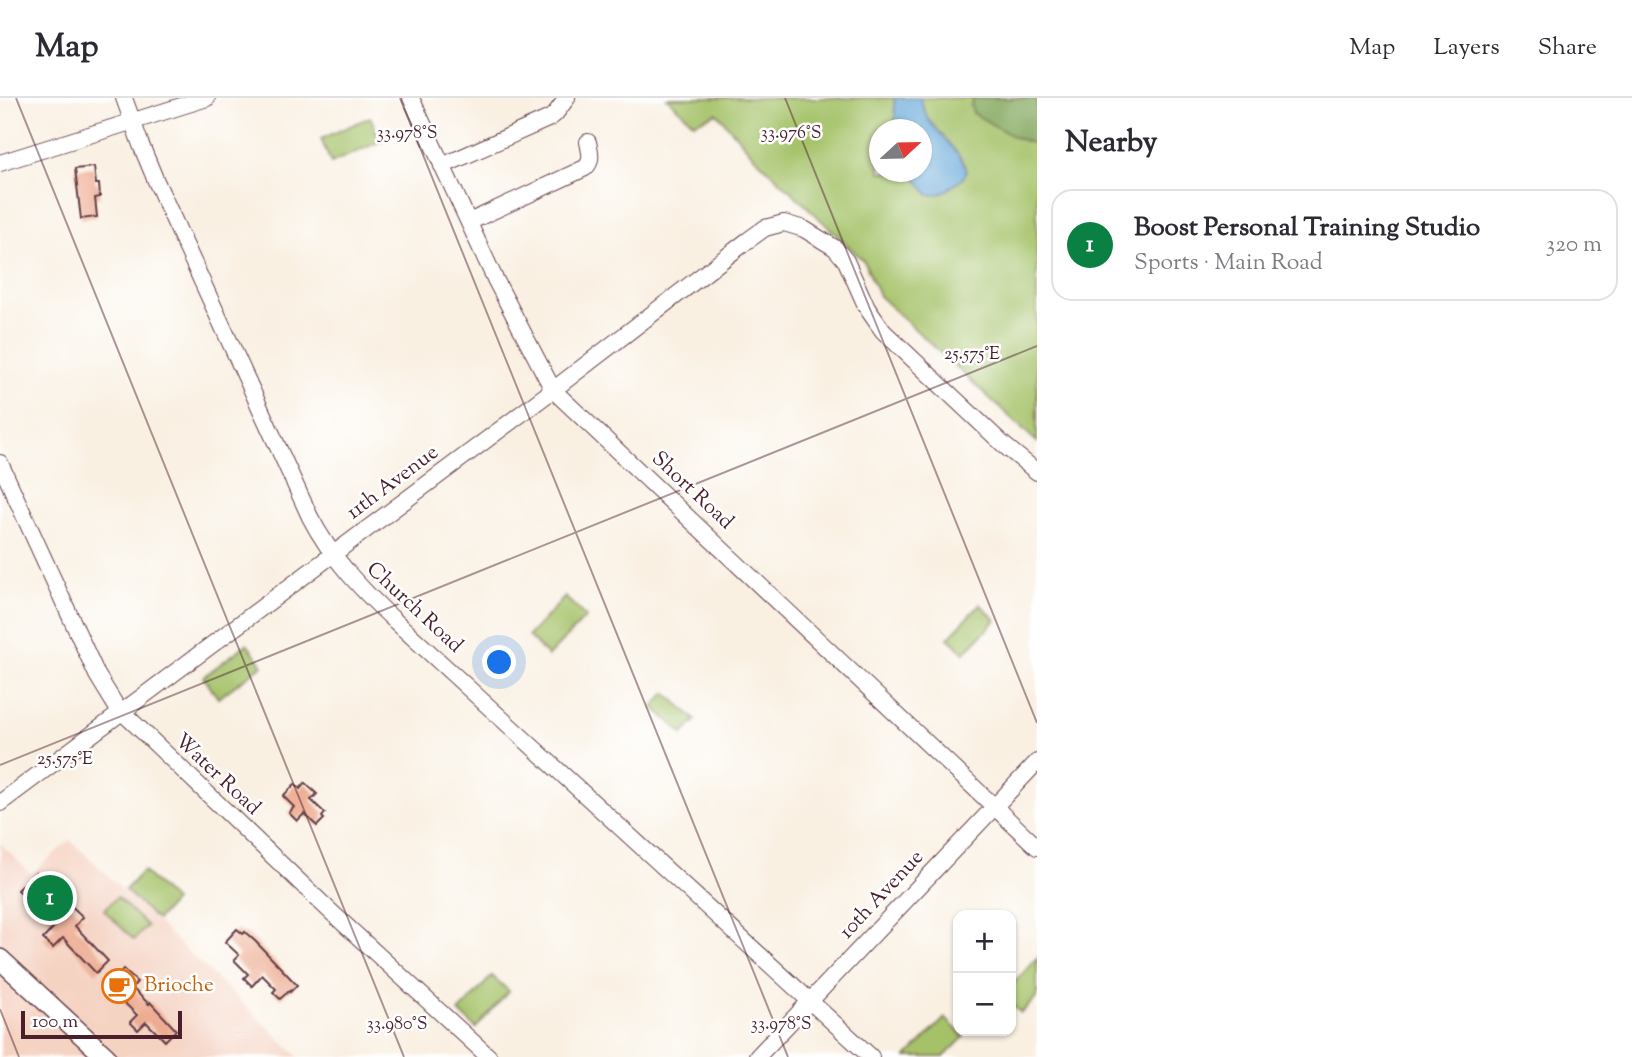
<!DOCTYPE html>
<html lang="en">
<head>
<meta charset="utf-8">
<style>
	body { margin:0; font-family:"Sorts Mill Goudy",serif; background:#f2f2f3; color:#2b2b33 }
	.controls { position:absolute; right:21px; bottom:21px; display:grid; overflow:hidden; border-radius:14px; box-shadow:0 2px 5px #0004 }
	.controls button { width:63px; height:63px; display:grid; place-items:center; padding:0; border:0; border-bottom:2px solid #e1e1e2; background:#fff; color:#2b2b33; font:35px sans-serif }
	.compass { position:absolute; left:869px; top:21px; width:63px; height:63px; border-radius:50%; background:#fff; box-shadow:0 2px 5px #0004; rotate:68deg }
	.scale { position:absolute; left:21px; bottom:18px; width:161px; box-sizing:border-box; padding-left:7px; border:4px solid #4a1f2b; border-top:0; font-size:19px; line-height:24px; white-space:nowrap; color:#4a1f2b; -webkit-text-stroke:5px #fff; paint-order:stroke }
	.you { position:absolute; left:500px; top:565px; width:24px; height:24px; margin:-18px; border:5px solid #fff; border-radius:50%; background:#1a73e8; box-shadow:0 0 0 10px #1a73e833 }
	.badge { display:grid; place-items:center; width:46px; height:46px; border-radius:50%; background:#0b8043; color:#fff; font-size:23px; font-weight:700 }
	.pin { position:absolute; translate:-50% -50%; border:4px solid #fff; box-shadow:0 2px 7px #0006 }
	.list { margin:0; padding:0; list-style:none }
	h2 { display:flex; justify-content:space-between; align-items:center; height:91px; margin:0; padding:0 28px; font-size:30px }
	h2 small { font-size:23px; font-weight:400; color:#7c7c81 }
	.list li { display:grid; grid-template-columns:46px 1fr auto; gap:21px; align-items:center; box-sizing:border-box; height:112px; margin:0 14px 14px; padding:0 14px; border:2px solid #e1e1e2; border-radius:21px }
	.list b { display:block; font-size:26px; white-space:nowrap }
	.list p { margin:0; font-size:23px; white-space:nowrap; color:#7c7c81 }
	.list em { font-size:23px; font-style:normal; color:#7c7c81 }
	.map { position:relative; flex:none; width:1037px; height:959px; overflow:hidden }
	header { display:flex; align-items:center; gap:42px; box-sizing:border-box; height:98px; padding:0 35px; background:#fff; border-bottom:2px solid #e1e1e2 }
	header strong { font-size:33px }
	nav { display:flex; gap:38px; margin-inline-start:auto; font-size:24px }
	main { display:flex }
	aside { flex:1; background:#fff }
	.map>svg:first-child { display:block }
	.built { fill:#f5d3c2 }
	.green { fill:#a5c269; stroke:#78704a; stroke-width:2; fill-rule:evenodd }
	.forest { fill:#84a85d; stroke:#676444; stroke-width:2 }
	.water { fill:#62a6d7; stroke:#566281; stroke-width:2 }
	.building { fill:#edac92 }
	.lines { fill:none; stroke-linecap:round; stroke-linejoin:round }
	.minor-casing { stroke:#643e46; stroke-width:18 }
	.major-casing { stroke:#643e46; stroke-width:22 }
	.minor { stroke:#fff; stroke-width:16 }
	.major { stroke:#fff; stroke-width:19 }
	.ticks { fill:none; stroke:#4a1f2b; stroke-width:2; stroke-opacity:0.45 }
	.labels { text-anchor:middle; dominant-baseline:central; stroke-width:5; stroke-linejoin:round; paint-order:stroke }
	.street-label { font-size:21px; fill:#4a1f2b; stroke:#fff }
	.food-label { font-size:21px; fill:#c56008; stroke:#fff; text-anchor:start }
	.ticks-label { font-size:18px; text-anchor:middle; fill:#4a1f2b; stroke:#fff; stroke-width:5; stroke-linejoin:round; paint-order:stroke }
</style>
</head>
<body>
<header>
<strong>Map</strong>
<nav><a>Map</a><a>Layers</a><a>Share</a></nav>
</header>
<main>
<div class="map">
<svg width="1037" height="959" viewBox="0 0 1037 959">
	<rect width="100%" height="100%" fill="#fff"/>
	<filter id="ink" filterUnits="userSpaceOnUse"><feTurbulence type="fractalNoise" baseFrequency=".0143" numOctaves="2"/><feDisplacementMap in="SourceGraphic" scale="14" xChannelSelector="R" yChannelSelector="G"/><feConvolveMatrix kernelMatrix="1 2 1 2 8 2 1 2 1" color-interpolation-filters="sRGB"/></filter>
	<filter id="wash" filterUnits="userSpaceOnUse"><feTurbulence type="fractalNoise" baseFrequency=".00686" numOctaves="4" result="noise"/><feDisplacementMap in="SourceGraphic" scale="28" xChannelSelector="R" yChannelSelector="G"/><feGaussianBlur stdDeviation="1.57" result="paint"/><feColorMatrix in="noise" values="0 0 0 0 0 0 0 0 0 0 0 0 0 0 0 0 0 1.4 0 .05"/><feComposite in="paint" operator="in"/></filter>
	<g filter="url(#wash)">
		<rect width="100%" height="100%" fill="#f9f0e2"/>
		<path class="built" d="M70,742l229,217h-299v-214l31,31z"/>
		<path class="green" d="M667,0h370v344l-158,-146 -15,-35 -112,-107 -35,-41 -23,10zM880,32h42v42h-42z
			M370,19l11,24 -50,22 -10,-24z
			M565,499l21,20 -38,39 -20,-20z
			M980,506l16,16 -32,33 -16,-15z
			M247,546l16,21 -45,33 -15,-21z
			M666,595l30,27 -13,14 -30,-27z
			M143,773l31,30 -17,19 -32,-30z
			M117,799l30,29 -13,14 -30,-30z
			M1037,860v39l-16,16 -10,-9v-18z
			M492,878l17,15 -33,37 -17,-16z
			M945,920l19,19 -20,20h-37z"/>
		<path class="forest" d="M973,0h64v47l-23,-8 -41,-24 -2,-8z"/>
		<path class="water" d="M894,0h26c2,7 5,14 8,21 7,10 42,43 38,54 -1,4 -9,10 -12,12 -7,6 -16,11 -25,10l-18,-23h11v-11l5,-4 1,-8 -6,-8v-11l-26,-1z"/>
		<g id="blocks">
			<path class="building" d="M94,69l2,17h3l1,13 -5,1 2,19 -16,2 -6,-50z
				M305,685l12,11 -6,6 14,13 -3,4 2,2 -7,7 -13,-12 -7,7 -8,-8 5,-6 -11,-11 12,-12 5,5z
				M36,774l47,45 -8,9 33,35 -12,12 -33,-35 -10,10 -10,-9 12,-13 -37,-36z
				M237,831l6,5 2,-2 11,10 41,43 -7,7 -1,-1 -9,8 -7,-7 3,-3 -14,-14 -10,11 -8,-8 4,-4 -14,-14 5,-5 -14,-13z
				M123,871l14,13 -5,6 17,16 1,-2 26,28 -11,11 -19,-19 -8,8 -8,-8 7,-7 -29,-28z"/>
		</g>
	</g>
	<g filter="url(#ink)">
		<use href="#blocks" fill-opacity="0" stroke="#643e46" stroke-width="2"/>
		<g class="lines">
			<g class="minor-casing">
				<path id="minor" d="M124,0l17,47 15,36 154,336c22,42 50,71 84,103l477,437
					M411,0l84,181 58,111 484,457
					M0,65l207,-65
					M442,68l108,-48 5,-4 12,-16
					M469,124l116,-54c8,-7 5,-16 3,-26
					M0,365l97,212 19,31 213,204 160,147
					M0,705l553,-413 194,-149 18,-13 19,-5 20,6 31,19 11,13 21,47 16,23 122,115 32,26
					M757,959l280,-295"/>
			</g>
			<g class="major-casing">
				<path id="major" d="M0,861l106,98"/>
			</g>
			<use href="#minor" class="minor"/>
			<use href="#major" class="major"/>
		</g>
	</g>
	<path class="ticks" d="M16,0l388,959M400,0l388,959M785,0l252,625M0,667l1037,-419M0,911l19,48"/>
	<defs>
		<g id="cafe-ring" transform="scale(1.75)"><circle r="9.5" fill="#fff" stroke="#e8710a" stroke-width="1.5"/><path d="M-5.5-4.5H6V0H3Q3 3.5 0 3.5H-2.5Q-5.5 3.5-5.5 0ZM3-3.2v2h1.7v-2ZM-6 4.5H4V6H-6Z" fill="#e8710a"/></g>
	</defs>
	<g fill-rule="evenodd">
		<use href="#cafe-ring" x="119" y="888"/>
	</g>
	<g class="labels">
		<g class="street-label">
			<text transform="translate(393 385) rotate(-37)">11th Avenue</text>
			<text transform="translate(692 393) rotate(43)">Short Road</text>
			<text transform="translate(414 510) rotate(43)">Church Road</text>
			<text transform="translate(217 677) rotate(43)">Water Road</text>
			<text transform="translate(882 797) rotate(-47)">10th Avenue</text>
		</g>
		<g class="food-label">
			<text x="144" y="888">Brioche</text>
		</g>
	</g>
	<g class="ticks-label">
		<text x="407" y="40">33.978°S</text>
		<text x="791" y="40">33.976°S</text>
		<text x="972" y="261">25.575°E</text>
		<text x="65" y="666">25.575°E</text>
		<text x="397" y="931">33.980°S</text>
		<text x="781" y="931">33.978°S</text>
	</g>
</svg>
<div class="controls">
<button>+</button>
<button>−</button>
</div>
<svg class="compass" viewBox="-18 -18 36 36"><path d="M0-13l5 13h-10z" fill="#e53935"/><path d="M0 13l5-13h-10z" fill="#7c7c81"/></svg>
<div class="scale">100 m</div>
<div class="you"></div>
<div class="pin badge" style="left:50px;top:800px">1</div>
</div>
<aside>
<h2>Nearby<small></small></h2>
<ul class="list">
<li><span class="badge">1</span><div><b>Boost Personal Training Studio</b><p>Sports · Main Road</p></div><em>320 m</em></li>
</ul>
</aside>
</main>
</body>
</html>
